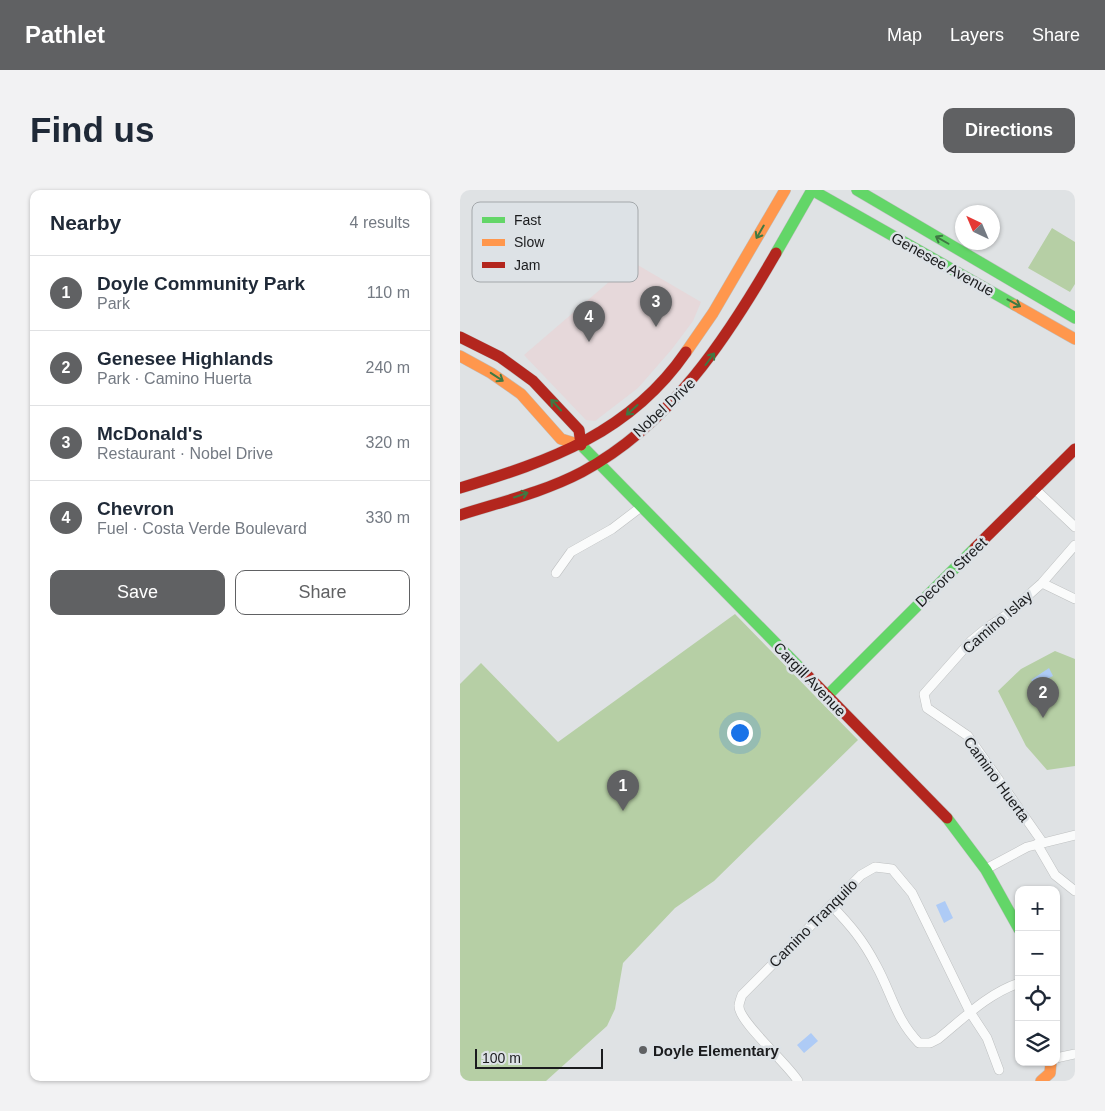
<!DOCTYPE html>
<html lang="en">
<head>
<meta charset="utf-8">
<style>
	body { margin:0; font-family:Arial,sans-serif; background:#f2f2f3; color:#1f2937 }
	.controls { position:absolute; right:15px; bottom:15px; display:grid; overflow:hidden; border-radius:10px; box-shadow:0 1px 4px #0004 }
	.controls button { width:45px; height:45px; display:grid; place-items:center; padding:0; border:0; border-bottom:1px solid #e0e1e3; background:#fff; color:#1f2937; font:25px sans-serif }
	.compass { position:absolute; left:495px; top:15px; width:45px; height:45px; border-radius:50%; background:#fff; box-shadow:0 1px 4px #0004; rotate:316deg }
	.scale { position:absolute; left:15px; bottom:12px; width:128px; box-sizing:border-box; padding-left:5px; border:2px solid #1b1c1e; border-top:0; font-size:14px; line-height:18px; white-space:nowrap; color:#1b1c1e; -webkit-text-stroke:4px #dde2e6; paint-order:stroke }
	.you { position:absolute; left:279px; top:542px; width:18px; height:18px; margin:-12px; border:4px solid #fff; border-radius:50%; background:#1a73e8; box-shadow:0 0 0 8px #1a73e833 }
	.badge { display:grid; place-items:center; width:32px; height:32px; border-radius:50%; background:#606163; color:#fff; font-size:16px; font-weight:700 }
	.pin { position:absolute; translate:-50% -41px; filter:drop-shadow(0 1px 2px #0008) }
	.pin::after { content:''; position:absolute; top:26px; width:18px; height:15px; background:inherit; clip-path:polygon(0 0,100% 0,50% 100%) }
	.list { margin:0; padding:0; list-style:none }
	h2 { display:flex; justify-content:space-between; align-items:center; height:65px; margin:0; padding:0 20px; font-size:21px }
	h2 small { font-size:16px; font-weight:400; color:#747a83 }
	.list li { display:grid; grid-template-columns:32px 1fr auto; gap:15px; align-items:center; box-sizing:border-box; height:75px; padding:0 20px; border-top:1px solid #e0e1e3 }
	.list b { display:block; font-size:19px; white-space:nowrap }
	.list p { margin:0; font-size:16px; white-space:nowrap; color:#747a83 }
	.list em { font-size:16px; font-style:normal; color:#747a83 }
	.actions { display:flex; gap:10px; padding:15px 20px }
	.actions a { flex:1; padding:11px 0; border:1px solid #606163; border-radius:10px; text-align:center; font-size:18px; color:#606163 }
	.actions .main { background:#606163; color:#fff }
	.icon { flex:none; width:28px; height:28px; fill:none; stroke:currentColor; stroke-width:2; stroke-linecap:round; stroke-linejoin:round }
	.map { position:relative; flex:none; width:615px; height:891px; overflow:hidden; border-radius:10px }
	header { display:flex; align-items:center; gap:30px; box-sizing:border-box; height:70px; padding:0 25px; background:#606163; color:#fff }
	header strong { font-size:24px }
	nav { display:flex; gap:28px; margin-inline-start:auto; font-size:18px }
	.intro { display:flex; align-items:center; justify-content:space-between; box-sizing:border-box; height:120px; padding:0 30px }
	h1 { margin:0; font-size:35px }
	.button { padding:12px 22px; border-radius:10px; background:#606163; color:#fff; font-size:18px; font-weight:700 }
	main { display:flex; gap:30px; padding:0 30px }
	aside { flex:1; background:#fff; border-radius:10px; box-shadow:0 1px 4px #0004 }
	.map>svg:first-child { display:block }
	.commercial { fill:#e6d8da }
	.green { fill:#b6cfa5 }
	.water { fill:#aecbf6 }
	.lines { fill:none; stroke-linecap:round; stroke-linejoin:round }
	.street-casing { stroke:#bec0c1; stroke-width:10 }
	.fast-casing { stroke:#bec0c1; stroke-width:12 }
	.slow-casing { stroke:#bec0c1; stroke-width:12 }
	.jam-casing { stroke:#bec0c1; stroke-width:12 }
	.street { stroke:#fafbfb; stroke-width:9 }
	.fast { stroke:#63d668; stroke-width:11 }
	.slow { stroke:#ff974d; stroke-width:11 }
	.jam { stroke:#b3261e; stroke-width:11 }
	.oneway { stroke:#3f7943 }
	.poi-dot { fill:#606163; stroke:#dde2e6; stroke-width:2 }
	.labels { text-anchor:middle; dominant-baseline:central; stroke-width:5; stroke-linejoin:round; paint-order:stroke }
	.street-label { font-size:15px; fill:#1b1c1e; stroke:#dde2e6 }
	.poi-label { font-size:15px; font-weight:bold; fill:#1b1c1e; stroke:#dde2e6; text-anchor:start }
	.key { fill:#dde2e6; stroke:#a3a7aa; stroke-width:1 }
	.key-label { font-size:14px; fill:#1b1c1e }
</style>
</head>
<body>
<header>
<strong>Pathlet</strong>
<nav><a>Map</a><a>Layers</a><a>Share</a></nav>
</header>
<div class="intro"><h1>Find us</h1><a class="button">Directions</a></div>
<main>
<aside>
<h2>Nearby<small>4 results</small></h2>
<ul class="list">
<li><span class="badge">1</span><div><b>Doyle Community Park</b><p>Park</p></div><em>110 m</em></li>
<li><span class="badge">2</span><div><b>Genesee Highlands</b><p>Park · Camino Huerta</p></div><em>240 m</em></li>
<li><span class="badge">3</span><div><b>McDonald's</b><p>Restaurant · Nobel Drive</p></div><em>320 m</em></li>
<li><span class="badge">4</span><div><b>Chevron</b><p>Fuel · Costa Verde Boulevard</p></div><em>330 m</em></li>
</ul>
<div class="actions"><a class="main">Save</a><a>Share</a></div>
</aside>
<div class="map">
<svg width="615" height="891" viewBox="0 0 615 891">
	<rect width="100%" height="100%" fill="#dfe2e4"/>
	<path class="commercial" d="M164,67l77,45 -8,19 -21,28 -34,39 -43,33 -9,-1 -62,-65 93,-80z"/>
	<path class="green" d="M592,38l23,14v42l-5,8 -42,-24z
		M275,424l123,126 -144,141 -39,27 -52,55 -8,46 -8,17 -61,55h-86v-397l21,-21 77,79z
		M595,461l20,8v107l-28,4 -21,-24 -28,-55 23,-22z"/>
	<path class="water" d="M589,478l4,8 -8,4 1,7 -4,4 -11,-11z
		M485,711l8,17 -9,5 -8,-18z
		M351,843l7,8 -14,12 -7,-8z"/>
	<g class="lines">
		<g class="street-casing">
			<path id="street" d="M576,300l39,37
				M96,383l15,-21 41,-23 29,-22
				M582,393l33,16
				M583,653l-75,-107 -41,-28 -3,-14 47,-53 17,-14 17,-11 37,-33 33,-38
				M577,654l18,31 20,16
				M526,679l41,-22 48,-12
				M372,716c19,20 31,34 44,59 16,29 19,53 43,78h11l8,-4c26,-21 49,-45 81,-56
				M596,868l19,-4
				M338,891c-10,-17 -60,-60 -59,-75 0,-3 2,-8 3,-11l119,-120 14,-8 17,2 20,24 58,119 17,26 12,32"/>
		</g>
		<g class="fast-casing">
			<path id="fast" d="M352,0l203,115
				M397,0l218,128
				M316,63l36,-63
				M121,255l225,229
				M367,506l148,-148
				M487,628l39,52 33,59"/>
		</g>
		<g class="slow-casing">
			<path id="slow" d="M555,115l60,34
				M226,162l27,-39 72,-123
				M0,166l31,17 30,21 40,45 20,6
				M581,891l9,-8 1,-11"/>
		</g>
		<g class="jam-casing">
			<path id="jam" d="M0,147l40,20 33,24 46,49 2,15
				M0,298c90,-27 170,-55 226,-136
				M0,325c41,-13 84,-23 122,-43 89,-48 145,-134 194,-219
				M515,358l100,-99
				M346,484l141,144"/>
		</g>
		<use href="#street" class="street"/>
		<use href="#fast" class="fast"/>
		<use href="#slow" class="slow"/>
		<use href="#jam" class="jam"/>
	</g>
	<defs><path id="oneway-shaft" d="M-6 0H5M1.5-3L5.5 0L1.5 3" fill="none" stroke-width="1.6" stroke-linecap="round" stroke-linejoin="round" transform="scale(1.25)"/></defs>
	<g class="oneway">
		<use href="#oneway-shaft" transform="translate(300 42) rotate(120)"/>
		<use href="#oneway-shaft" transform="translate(482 50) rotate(-150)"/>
		<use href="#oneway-shaft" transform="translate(554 113) rotate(29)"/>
		<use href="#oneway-shaft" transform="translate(250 169) rotate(-53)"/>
		<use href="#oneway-shaft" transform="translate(37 187) rotate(33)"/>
		<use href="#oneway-shaft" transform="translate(96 215) rotate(-133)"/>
		<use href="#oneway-shaft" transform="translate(172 220) rotate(138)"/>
		<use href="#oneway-shaft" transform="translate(61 305) rotate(-19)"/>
	</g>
	<circle class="poi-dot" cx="183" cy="860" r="5"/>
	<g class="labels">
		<g class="street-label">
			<text transform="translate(483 74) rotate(29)">Genesee Avenue</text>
			<text transform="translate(204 217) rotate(-43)">Nobel Drive</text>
			<text transform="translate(491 382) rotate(-44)">Decoro Street</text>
			<text transform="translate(537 432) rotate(-41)">Camino Islay</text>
			<text transform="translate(350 489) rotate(46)">Cargill Avenue</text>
			<text transform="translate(537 589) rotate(54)">Camino Huerta</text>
			<text transform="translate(353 733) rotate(-45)">Camino Tranquilo</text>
		</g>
		<g class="poi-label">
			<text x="193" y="860">Doyle Elementary</text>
		</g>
	</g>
	<rect x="12" y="12" width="166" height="80" rx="8" class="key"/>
	<rect x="22" y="27" width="23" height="6" fill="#63d668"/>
	<rect x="22" y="49" width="23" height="7" fill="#ff974d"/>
	<rect x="22" y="72" width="23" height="6" fill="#b3261e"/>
	<g class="key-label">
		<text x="54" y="35">Fast</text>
		<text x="54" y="57">Slow</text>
		<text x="54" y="80">Jam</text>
	</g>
</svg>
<div class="controls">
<button>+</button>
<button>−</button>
<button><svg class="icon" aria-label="locate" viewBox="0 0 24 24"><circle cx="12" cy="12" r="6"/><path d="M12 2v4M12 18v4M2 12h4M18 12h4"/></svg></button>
<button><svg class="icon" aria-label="layers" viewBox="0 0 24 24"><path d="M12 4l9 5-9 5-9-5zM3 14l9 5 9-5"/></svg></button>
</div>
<svg class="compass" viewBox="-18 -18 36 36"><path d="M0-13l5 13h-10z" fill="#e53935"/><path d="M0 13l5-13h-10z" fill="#747a83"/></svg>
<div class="scale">100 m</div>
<div class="you"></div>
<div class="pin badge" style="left:163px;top:621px">1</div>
<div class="pin badge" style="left:583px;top:528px">2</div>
<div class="pin badge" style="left:196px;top:137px">3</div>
<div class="pin badge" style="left:129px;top:152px">4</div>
</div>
</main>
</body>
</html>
